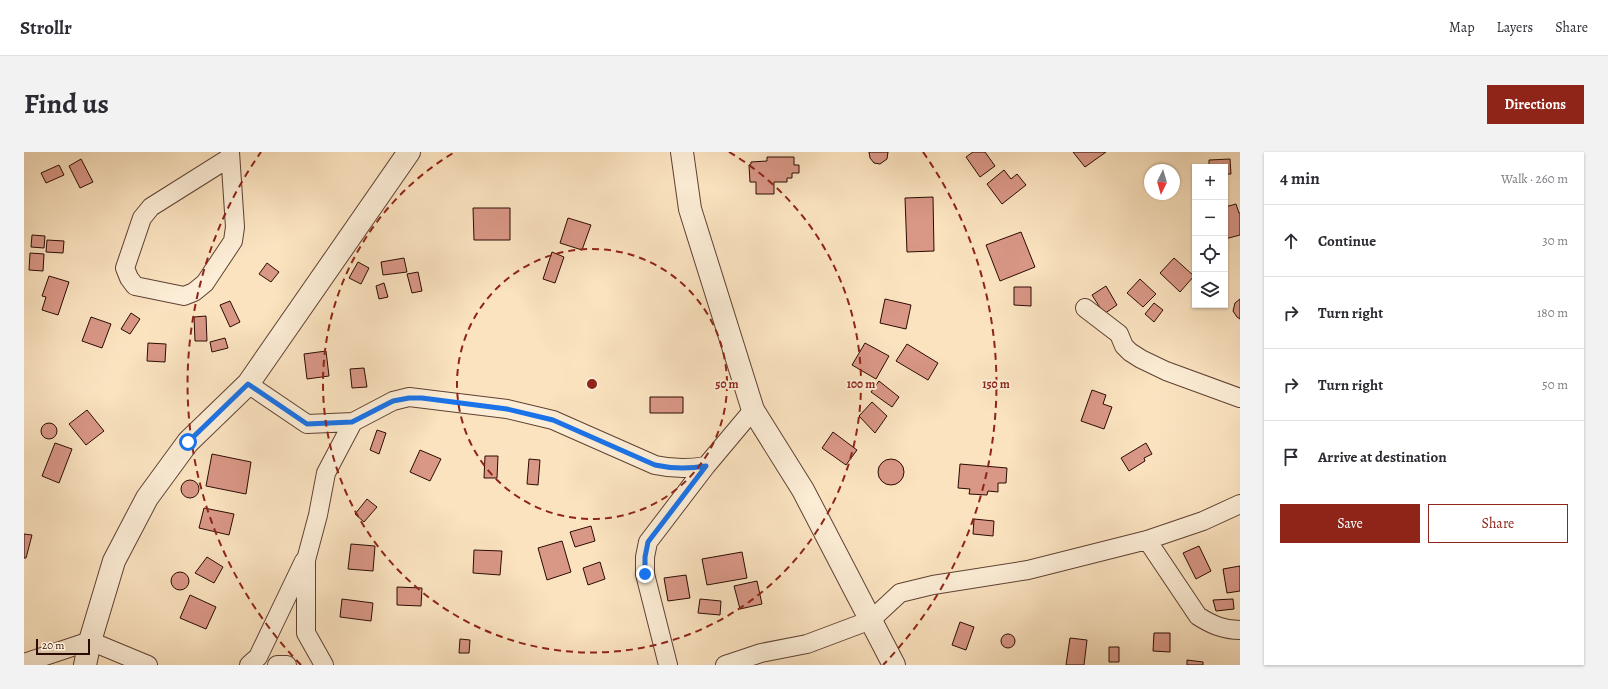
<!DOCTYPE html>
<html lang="en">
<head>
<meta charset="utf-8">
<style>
	body { margin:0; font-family:Alegreya,serif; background:#f2f2f3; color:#2b2b33 }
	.controls { position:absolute; right:12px; top:12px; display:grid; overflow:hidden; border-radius:0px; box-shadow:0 1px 3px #0004 }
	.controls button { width:36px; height:36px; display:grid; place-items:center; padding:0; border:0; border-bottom:1px solid #e1e1e2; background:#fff; color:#2b2b33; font:20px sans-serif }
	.compass { position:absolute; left:1120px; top:12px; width:36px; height:36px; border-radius:50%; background:#fff; box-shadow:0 1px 3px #0004; rotate:185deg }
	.scale { position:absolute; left:12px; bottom:10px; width:54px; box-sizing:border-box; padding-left:4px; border:2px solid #2b0b02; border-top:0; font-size:11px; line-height:14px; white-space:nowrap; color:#2b0b02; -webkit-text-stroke:3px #fcedd6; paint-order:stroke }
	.stop { position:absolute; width:12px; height:12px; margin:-9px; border:3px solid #1a73e8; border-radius:50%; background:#fff }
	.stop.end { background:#1a73e8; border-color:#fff; box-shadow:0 1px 4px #0008 }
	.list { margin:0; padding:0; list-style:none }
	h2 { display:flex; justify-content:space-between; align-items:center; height:52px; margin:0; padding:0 16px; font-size:17px }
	h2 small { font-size:13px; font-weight:400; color:#7c7c81 }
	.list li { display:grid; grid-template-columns:26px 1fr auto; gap:12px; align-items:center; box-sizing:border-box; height:72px; padding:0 16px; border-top:1px solid #e1e1e2 }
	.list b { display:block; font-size:15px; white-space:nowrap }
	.list em { font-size:13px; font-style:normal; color:#7c7c81 }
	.actions { display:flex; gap:8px; padding:12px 16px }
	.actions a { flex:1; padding:9px 0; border:1px solid #8f2418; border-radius:0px; text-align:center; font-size:14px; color:#8f2418 }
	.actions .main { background:#8f2418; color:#fff }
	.icon { flex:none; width:22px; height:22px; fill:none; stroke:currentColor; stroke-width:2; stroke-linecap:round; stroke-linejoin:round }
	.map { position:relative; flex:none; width:1216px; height:513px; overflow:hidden; border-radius:0px }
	header { display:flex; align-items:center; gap:24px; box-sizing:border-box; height:56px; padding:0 20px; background:#fff; border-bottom:1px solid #e1e1e2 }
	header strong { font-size:19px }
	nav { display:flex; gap:22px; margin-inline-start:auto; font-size:14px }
	.intro { display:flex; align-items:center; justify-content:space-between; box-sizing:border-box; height:96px; padding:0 24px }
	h1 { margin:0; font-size:28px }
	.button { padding:10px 18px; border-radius:0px; background:#8f2418; color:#fff; font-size:14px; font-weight:700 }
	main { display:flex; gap:24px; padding:0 24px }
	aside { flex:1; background:#fff; border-radius:0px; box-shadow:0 1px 3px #0004 }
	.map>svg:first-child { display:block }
	.building { fill:#d99786; stroke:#2b0b02 }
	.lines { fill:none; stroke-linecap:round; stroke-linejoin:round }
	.minor-casing { stroke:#5f4132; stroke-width:20 }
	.tertiary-casing { stroke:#5f4132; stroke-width:24 }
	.minor { stroke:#fcedd6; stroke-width:18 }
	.tertiary { stroke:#fcedd6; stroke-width:22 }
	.route { stroke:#1a73e8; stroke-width:5 }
	.ring { fill:none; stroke:#8f2418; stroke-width:2; stroke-dasharray:7 5 }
	.centre { fill:#8f2418; stroke:#fcedd6; stroke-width:2 }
	.ring-label { font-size:12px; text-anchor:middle; font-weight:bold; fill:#8f2418; stroke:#fcedd6; stroke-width:4; stroke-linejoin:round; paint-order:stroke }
</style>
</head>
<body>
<header>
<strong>Strollr</strong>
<nav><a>Map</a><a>Layers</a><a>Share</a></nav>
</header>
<div class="intro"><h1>Find us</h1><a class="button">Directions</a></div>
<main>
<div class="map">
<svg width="1216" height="513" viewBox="0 0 1216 513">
	<rect width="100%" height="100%" fill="#fbe3c0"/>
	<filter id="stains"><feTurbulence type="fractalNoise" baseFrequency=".005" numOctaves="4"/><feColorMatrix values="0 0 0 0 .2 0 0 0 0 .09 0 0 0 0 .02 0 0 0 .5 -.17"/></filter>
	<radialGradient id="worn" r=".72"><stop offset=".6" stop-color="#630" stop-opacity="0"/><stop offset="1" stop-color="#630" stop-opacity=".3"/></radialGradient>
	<path class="building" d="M845,0h19l-1,7 -7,5 -6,-1 -4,-5z
		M949,0h12l10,14 -15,11 -14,-20z
		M1049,0h33l-21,15z
		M743,5h27v8h5v8h-7v5h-5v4h-13v12h-18v-12h-6l-1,-17 2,-1v-2l16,-1z
		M57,7l12,23 -13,6 -11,-22z
		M1206,7l1,15h-6v-7h-16v-7z
		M35,13l5,10 -18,8 -5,-10z
		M980,18l7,9 6,-5 9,11 -24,19 -15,-20z
		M909,45l1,54 -27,1 -2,-54z
		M1212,52l3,9h1v22l-15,4v-32z
		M449,56h37v32h-36z
		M544,66l23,7 -9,25 -22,-7z
		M997,80l14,35 -35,14 -14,-36z
		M8,83l13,1 -1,12 -13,-1z
		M23,88l17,1 -1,12 -17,-1z
		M528,100l12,5 -9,26 -12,-4z
		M6,101l14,1 -1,17 -14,-1z
		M380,106l3,14 -24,3 -2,-13z
		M1150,106l20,18 -14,16 -20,-19z
		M334,110l11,6 -8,16 -12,-6z
		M243,111l12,9 -8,10 -12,-8z
		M394,120l4,19 -10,2 -5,-19z
		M25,124l20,6 -11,33 -16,-5 4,-13 -4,-1z
		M1116,127l16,15 -13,13 -16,-14z
		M360,131l4,14 -9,2 -3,-13z
		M1082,134l11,19 -13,9 -12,-19z
		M990,135h17v19l-17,-1z
		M861,147l26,6 -5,24 -26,-6z
		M1216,147v20l-3,-2 -4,-6 2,-8z
		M206,149l10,21 -10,5 -10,-22z
		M1130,151l9,7 -9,12 -9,-8z
		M107,161l9,6 -10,15 -9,-5z
		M182,164l1,25h-12l-1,-24z
		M67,165l20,7 -9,24 -20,-7z
		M201,186l3,10 -16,4 -2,-10z
		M124,191l18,1 -1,18 -18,-1z
		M841,191l24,13 -13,23 -24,-14z
		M883,192l31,19 -10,17 -32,-19z
		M302,199l3,25 -22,3 -3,-25z
		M340,216l3,19 -15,1 -2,-19z
		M855,229l20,16 -7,10 -21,-15z
		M1068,238l14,5 -3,9 9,3 -8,22 -23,-8z
		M626,245h33v16h-33z
		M848,250l15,14 -12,17 -16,-17z
		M63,258l17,21 -18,14 -17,-21z
		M17 279a8 8 0 1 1 16 0a8 8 0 1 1-16 0Z
		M353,278l9,3 -7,21 -9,-4z
		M809,280l24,18 -11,15 -24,-17z
		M31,291l17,6 -13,34 -17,-7z
		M1122,291l6,11 -8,4 1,3 -16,10 -8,-13z
		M396,298l21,9 -11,22 -20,-9z
		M188,302l39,8 -5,32 -40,-8z
		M461,304h13l-1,22h-13z
		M505,307l11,1 -2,25 -11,-1z
		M854 320a13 13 0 1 1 26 0a13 13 0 1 1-26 0Z
		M936,312l47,4 -1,15h-8v9l-10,-1 -1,4 -18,-1 1,-5 -12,-1z
		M157 337a9 9 0 1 1 18 0a9 9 0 1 1-18 0Z
		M343,347l10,8 -13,15 -9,-8z
		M180,356l30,6 -5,21 -30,-7z
		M950,367l20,2 -1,15 -20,-2z
		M567,374l4,15 -20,6 -5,-15z
		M0,382l8,1 -6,23h-2z
		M538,389l9,31 -24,8 -9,-32z
		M327,392l24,2 -2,25 -25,-2z
		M1175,394l12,25 -15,8 -13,-26z
		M450,398l28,1 -2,24 -27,-2z
		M718,400l5,26 -40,7 -5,-26z
		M183,405l16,10 -9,16 -19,-10z
		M576,410l5,17 -17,6 -5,-17z
		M1216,414v25l-13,2 -4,-24z
		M147 429a9 9 0 1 1 18 0a9 9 0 1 1-18 0Z
		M662,423l4,23 -22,3 -4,-23z
		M733,429l5,23 -22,5 -6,-23z
		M373,435l25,1 -1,18 -24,-1z
		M166,443l26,12 -10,22 -26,-11z
		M318,447l31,4 -2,18 -31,-4z
		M676,447l21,2 -1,14 -22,-2z
		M1209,447l1,10 -18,2 -3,-11z
		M936,470l14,5 -8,23 -14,-5z
		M1130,481h16v19l-17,-1z
		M977 489a7 7 0 1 1 14 0a7 7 0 1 1-14 0Z
		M1046,486l17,2 -3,25h-18z
		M436,487l10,1 -1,13h-10z
		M1085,495h10v15h-10z
		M1163,508l16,2v3h-16z"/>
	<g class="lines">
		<g class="minor-casing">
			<path id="minor" d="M205,6l-78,49 -9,11 -17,50 4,10 6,8 49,10 10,-4 11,-9 28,-42 2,-14 -5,-75
				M1061,156l34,26 5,12 6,6 11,7 25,12 74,27
				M224,232l59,40 46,-2 -27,51 -8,42 -12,45v73l18,32
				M329,270l40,-21 16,-4 98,12 46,11 102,45c18,4 33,4 51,1l47,-56
				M1123,388l51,76c14,9 26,14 42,14
				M0,511l66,-22 58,24
				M225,513l9,-8 46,-96
				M253,513h10
				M644,513l-23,-91v-17l3,-15 58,-76
				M701,513l36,-12 46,-9 64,-24 29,-27 33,-8 95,-15 119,-30 56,-19 37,-17"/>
		</g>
		<g class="tertiary-casing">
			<path id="tertiary" d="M658,0l8,57 63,201 50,80 91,175
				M61,513l5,-24 24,-80 33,-63 41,-56 60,-58 161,-232"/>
		</g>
		<use href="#minor" class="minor"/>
		<use href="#tertiary" class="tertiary"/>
	</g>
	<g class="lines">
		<path class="route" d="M164,290l60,-58 59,40 45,-2 41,-21 16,-3h13l85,11 46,11 102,45c18,4 33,4 51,1l-58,76 -3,15v17"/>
	</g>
	<g class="ring">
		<circle cx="568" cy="232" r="135"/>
		<path d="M705 0A269 269 0 1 1 431 0"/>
		<path d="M277 513A404 404 0 0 1 237 0M899 0A404 404 0 0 1 859 513"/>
	</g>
	<circle cx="568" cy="232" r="6" class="centre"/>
	<g class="ring-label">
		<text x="703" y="236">50 m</text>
		<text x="837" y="236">100 m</text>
		<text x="972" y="236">150 m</text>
	</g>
	<rect width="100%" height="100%" filter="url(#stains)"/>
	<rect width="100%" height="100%" fill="url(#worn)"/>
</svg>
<div class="controls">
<button>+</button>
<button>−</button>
<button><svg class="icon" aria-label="locate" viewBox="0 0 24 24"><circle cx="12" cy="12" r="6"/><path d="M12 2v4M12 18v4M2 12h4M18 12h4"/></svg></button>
<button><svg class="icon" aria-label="layers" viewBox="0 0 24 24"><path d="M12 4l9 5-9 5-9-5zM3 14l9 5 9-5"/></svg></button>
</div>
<svg class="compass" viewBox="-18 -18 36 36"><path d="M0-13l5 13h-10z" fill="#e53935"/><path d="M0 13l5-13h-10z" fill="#7c7c81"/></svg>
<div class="scale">20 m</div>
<div class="stop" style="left:164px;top:290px"></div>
<div class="stop end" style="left:621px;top:422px"></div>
</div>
<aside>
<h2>4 min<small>Walk · 260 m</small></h2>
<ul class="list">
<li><svg class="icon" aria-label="ahead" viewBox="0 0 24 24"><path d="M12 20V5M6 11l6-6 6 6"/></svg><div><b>Continue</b></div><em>30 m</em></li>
<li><svg class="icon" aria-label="right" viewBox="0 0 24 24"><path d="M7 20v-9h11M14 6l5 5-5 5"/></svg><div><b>Turn right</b></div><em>180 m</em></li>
<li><svg class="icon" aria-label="right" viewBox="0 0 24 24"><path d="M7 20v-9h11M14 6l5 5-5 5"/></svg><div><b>Turn right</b></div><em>50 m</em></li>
<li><svg class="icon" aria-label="arrive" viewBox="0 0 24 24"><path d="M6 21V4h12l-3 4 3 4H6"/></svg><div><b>Arrive at destination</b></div></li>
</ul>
<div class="actions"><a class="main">Save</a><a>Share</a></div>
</aside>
</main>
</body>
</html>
